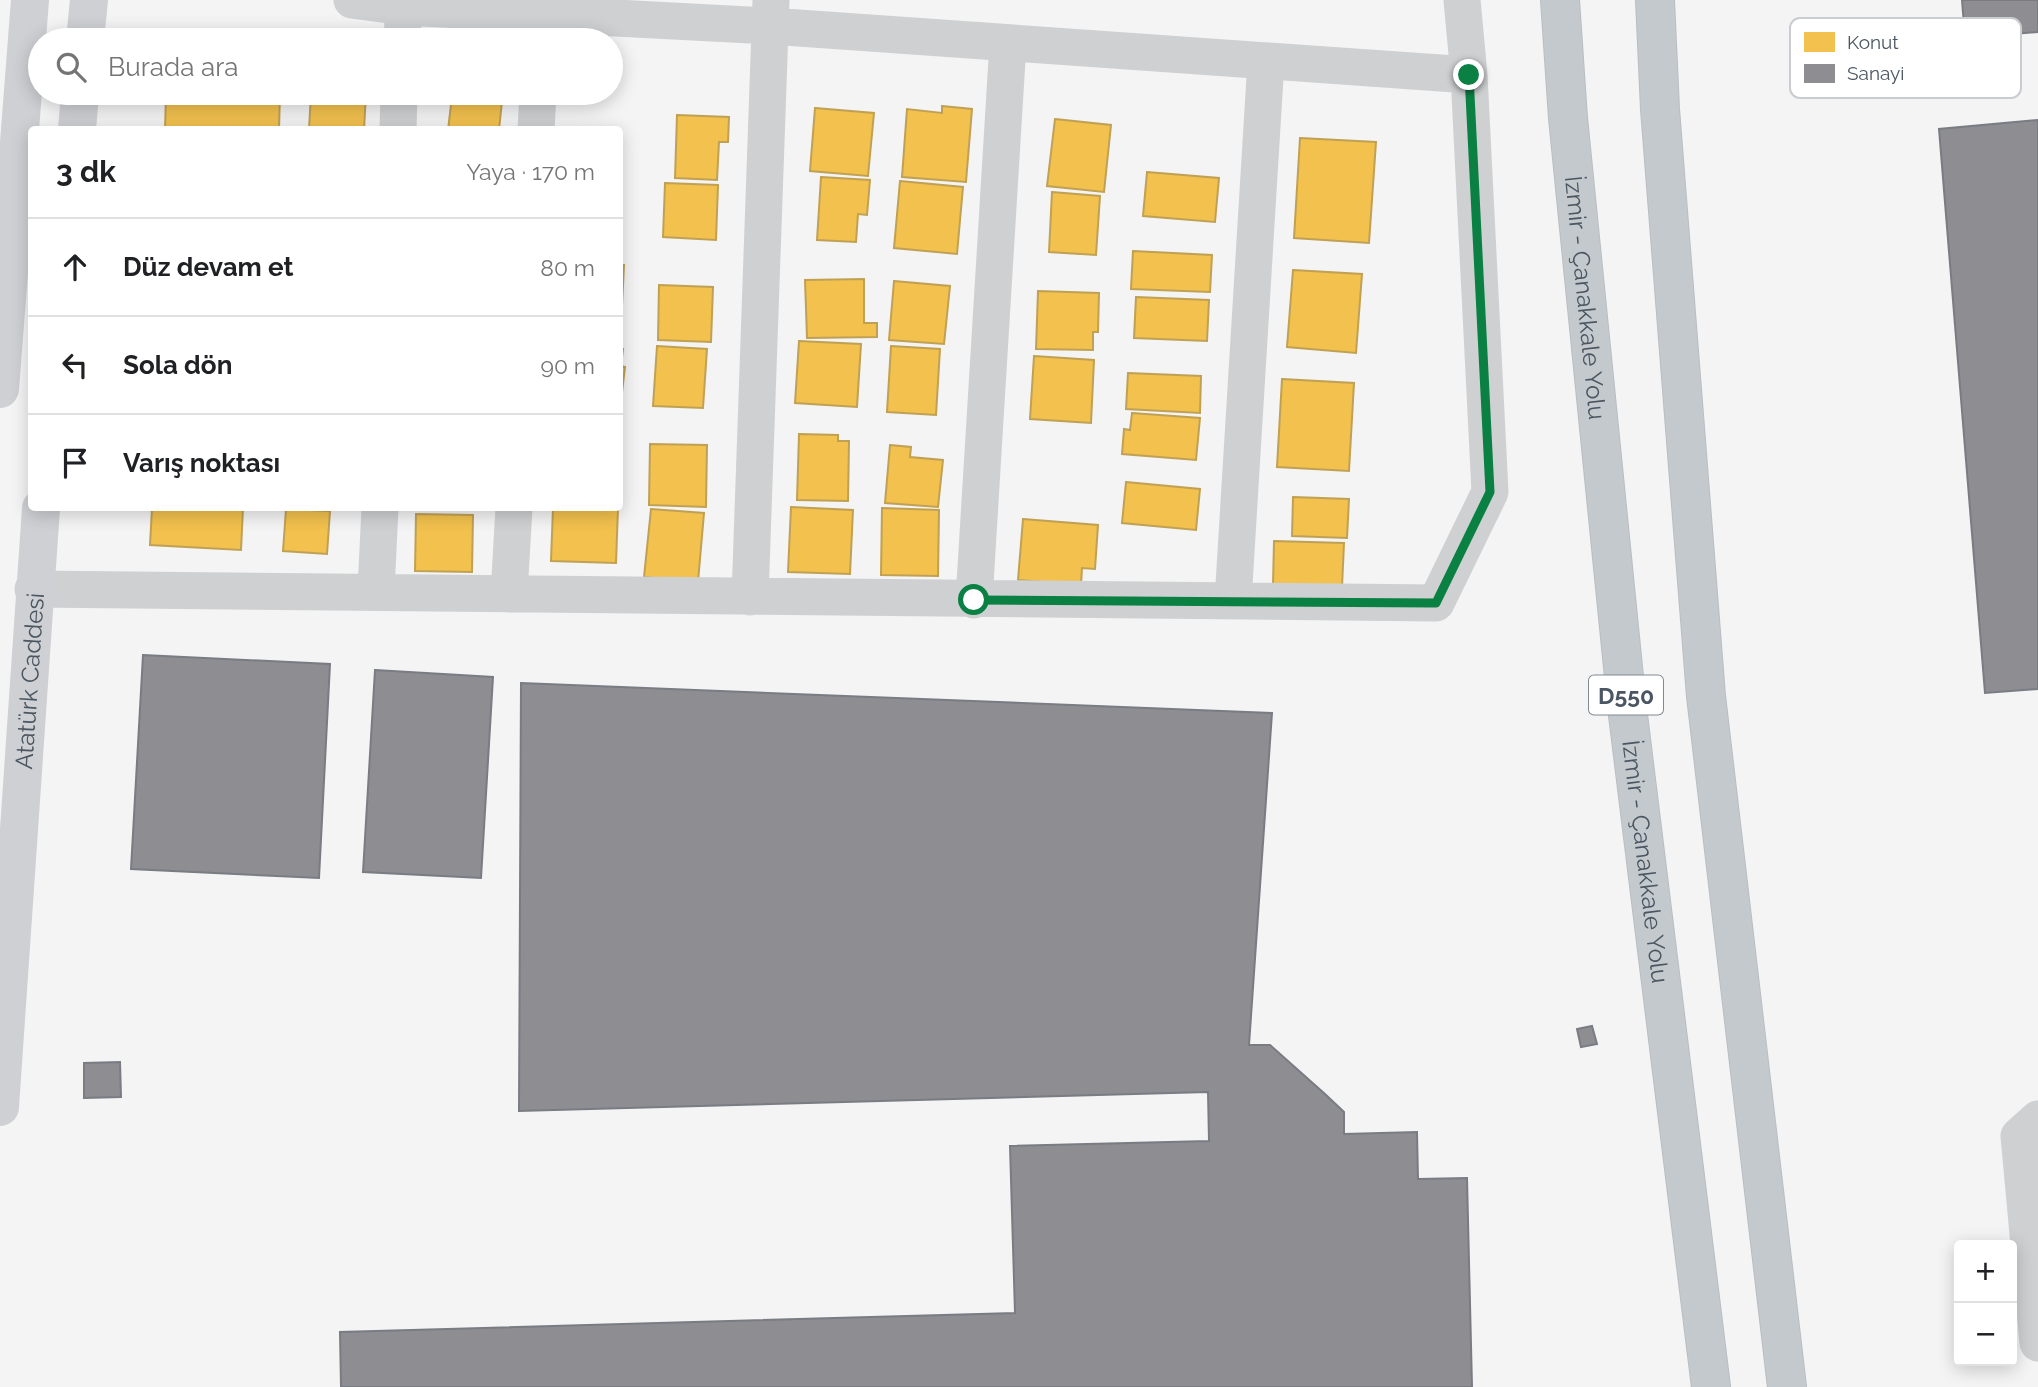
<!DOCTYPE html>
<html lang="tr">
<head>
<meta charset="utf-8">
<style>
	body { margin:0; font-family:Raleway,sans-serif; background:#f2f2f2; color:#202124 }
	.controls { position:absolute; right:21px; bottom:21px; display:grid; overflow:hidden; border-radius:7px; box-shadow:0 4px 18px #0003 }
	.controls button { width:63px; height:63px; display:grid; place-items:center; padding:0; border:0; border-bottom:2px solid #e0e0e0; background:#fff; color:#202124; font:35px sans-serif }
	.stop { position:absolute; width:21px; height:21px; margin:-16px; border:5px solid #0b8043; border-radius:50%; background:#fff }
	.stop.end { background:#0b8043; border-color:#fff; box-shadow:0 2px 7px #0008 }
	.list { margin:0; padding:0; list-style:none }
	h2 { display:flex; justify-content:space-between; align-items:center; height:91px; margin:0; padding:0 28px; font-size:30px }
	h2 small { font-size:23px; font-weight:400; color:#757577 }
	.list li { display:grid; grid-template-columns:46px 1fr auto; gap:21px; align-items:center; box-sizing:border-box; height:98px; padding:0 28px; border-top:2px solid #e0e0e0 }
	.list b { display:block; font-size:26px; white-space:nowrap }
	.list em { font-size:23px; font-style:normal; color:#757577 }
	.icon { flex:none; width:38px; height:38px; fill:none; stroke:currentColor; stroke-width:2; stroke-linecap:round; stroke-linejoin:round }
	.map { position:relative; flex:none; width:2038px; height:1387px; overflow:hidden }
	.search { position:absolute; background:#fff; box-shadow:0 4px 18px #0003; left:28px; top:28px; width:595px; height:77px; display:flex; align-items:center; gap:18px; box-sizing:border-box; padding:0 24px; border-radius:38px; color:#757577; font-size:26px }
	.panel { position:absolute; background:#fff; box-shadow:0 4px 18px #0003; left:28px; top:126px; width:595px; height:385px; border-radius:7px }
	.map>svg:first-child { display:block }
	.homes { fill:#f2c14e; stroke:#c0a154; stroke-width:2 }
	.industry { fill:#8d8d92; stroke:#797c83; stroke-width:2 }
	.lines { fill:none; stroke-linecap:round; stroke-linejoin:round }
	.trunk-casing { stroke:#b9bec3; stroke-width:40 }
	.minor { stroke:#ced0d2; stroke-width:37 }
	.secondary { stroke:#ced0d4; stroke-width:38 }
	.trunk { stroke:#c4c9cd; stroke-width:38 }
	.route { stroke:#0b8043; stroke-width:9 }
	.labels { text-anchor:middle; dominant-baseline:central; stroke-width:7; stroke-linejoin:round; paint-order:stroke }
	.shield { fill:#fff; stroke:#808990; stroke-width:2 }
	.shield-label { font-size:23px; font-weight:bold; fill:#4a5661 }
	.street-label { font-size:24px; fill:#4a5661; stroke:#fff }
	.key { fill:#fff; stroke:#c9ccd0; stroke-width:2 }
	.key-label { font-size:19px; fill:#4a5661 }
</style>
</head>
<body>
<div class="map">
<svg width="2038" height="1387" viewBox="0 0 2038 1387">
	<rect width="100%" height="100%" fill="#f4f4f4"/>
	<path class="homes" d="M166,93h114l-1,37h-114z
		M311,93h55l-2,37h-55z
		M452,96l50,5 -3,29h-51z
		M942,106l30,3 -6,73 -64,-5 5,-68 35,4z
		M815,108l59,5 -6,63 -58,-5z
		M677,115l52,2 -1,25h-9l-2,38 -42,-2z
		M1055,119l56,6 -7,67 -57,-6z
		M1300,138l76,4 -7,101 -75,-5z
		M1147,172l72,6 -4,44 -72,-6z
		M821,177l49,3 -3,35 -9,-1 -2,28 -39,-2z
		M900,181l63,6 -6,67 -63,-6z
		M665,183l53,2 -2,55 -53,-3z
		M1052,192l48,4 -4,59 -47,-3z
		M1133,251l79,4 -2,37 -79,-3z
		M620,265h4l-2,40h-2z
		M1293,270l69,4 -6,79 -69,-6z
		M864,279v44h13v14l-70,1 -2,-58z
		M894,281l56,5 -6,58 -55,-4z
		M659,285l54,2 -2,55 -53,-2z
		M1038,291l61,2 -1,39h-5v18l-57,-1z
		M1136,297l73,3 -2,41 -73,-3z
		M799,341l62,3 -4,63 -62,-4z
		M657,346l50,3 -4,59 -50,-2z
		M891,346l49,3 -4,66 -49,-3z
		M620,349h3l-2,17 4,1 -5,42z
		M1034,356l60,4 -3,63 -61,-4z
		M1128,373l73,3 -1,37 -74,-4z
		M1282,379l72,4 -5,88 -72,-4z
		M1132,413l68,5 -4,42 -74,-6 2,-25 6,1z
		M799,434l39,1v6h11l-1,60 -51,-1z
		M650,444l57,1 -1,62 -57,-2z
		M890,445l21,2 -1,10 33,3 -5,47 -53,-4z
		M1126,482l74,7 -4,41 -74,-7z
		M1293,497l56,2 -2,39 -55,-2z
		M791,507l62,3 -3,64 -62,-2z
		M152,508h91l-2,42 -91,-5z
		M553,508h65l-2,55 -65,-2z
		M882,508l57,2 -1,66 -57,-1z
		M286,509l44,2 -3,43 -44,-3z
		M651,509l53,4 -6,69 -54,-5z
		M416,514l57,1 -1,57 -57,-1z
		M1023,519l75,6 -3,44 -13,-1 -1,17 -63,-5z
		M1274,541l70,2 -2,44 -69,-2z"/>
	<path class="industry" d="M1962,0h76v32l-73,6z
		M2038,120v569l-53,4 -46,-564z
		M143,655l187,9 -11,214 -188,-9z
		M375,670l118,7 -12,201 -118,-6z
		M521,683l751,30 -23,332h21l55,49 19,18v22l73,-2 1,47 49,-1 5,209h-1131l-1,-55 675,-19 -5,-167 199,-5 -1,-49 -689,19z
		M1592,1026l5,18 -16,3 -4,-18z
		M120,1062l1,35 -37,1v-35z"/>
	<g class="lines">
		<g class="trunk-casing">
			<g id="trunk">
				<path id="s2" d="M1560,0l8,118 59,589 84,680"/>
				<path d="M1655,0l5,109 46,587 81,691"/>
			</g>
		</g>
		<path class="minor" d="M352,0l52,7 366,19 699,49
			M402,40l2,-40
			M398,130l1,-37
			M536,130l2,-37
			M33,589l1403,14 54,-111 -21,-417 -7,-75
			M376,591l4,-83
			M509,594l5,-86
			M750,597l21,-597
			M974,600l34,-557
			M1233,601l33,-540
			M2038,1119l-19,17 19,207"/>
		<g class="secondary">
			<path d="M85,40l4,-40"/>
			<path d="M77,130l3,-37"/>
			<path d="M0,389l30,-389"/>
			<path id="s1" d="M0,1107l41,-599"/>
		</g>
		<use href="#trunk" class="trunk"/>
	</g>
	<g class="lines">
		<path class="route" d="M974,600l462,3 54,-111 -21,-417"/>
	</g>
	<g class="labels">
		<rect class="shield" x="1589" y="675.5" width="74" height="39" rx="5"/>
		<g class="shield-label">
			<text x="1626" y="695">D550</text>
		</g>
		<g class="street-label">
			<text stroke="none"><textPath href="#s2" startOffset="299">İzmir - Çanakkale Yolu</textPath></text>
			<text stroke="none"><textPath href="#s1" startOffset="427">Atatürk Caddesi</textPath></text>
			<text stroke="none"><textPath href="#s2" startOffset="866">İzmir - Çanakkale Yolu</textPath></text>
		</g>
	</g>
	<rect x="1790" y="18" width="231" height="80" rx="10" class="key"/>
	<rect x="1804" y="32" width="31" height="20" fill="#f2c14e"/>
	<rect x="1804" y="64" width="31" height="19" fill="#8d8d92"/>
	<g class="key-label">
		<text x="1847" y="49">Konut</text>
		<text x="1847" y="80">Sanayi</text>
	</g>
</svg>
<div class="controls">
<button>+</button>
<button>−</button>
</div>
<div class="stop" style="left:974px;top:600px"></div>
<div class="stop end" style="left:1469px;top:75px"></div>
<div class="search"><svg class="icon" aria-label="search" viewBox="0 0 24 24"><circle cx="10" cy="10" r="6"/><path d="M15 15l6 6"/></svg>Burada ara</div>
<section class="panel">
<h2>3 dk<small>Yaya · 170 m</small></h2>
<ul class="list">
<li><svg class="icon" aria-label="ahead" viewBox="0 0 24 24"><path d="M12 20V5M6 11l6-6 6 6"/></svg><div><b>Düz devam et</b></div><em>80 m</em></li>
<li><svg class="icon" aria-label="left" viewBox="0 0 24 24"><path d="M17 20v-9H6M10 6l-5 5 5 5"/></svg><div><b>Sola dön</b></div><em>90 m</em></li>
<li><svg class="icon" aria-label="arrive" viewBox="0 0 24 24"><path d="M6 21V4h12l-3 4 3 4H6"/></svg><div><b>Varış noktası</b></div></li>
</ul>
</section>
</div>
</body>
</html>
